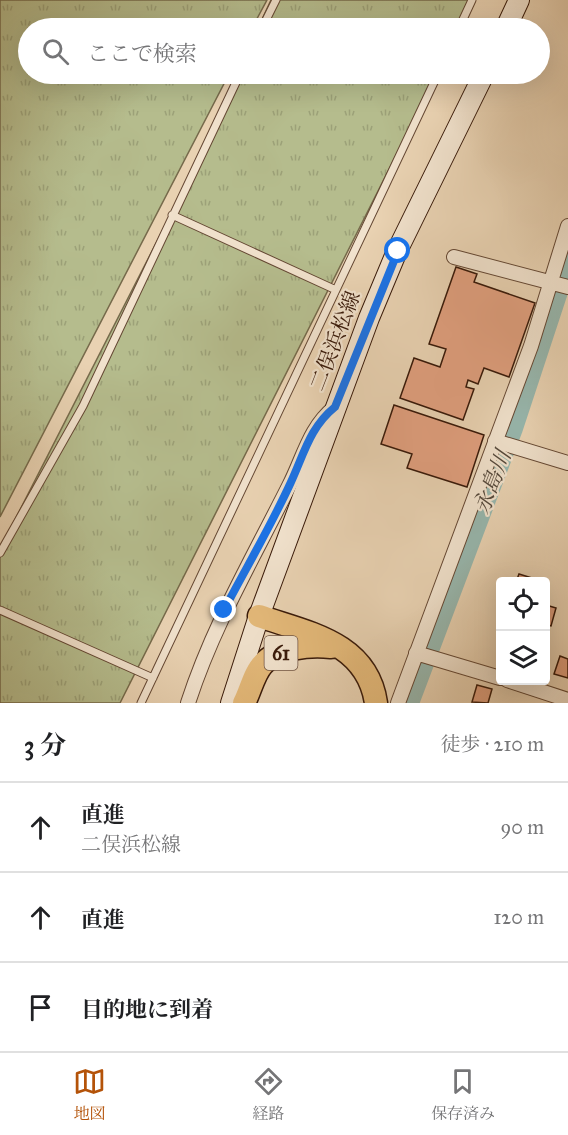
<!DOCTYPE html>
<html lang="ja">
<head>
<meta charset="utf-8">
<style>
	body { margin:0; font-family:"IM FELL Great Primer","Noto Serif JP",serif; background:#f2f2f2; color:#202124 }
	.controls { position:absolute; right:18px; bottom:18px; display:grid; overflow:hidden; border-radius:6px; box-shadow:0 6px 24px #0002 }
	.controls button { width:54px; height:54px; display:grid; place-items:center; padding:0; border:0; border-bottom:2px solid #e0e0e0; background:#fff; color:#202124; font:30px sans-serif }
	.stop { position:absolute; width:18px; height:18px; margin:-14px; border:4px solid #1a73e8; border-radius:50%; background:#fff }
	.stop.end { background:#1a73e8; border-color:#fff; box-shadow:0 2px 6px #0008 }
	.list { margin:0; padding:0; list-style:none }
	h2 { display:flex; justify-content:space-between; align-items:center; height:78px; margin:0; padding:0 24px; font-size:26px }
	h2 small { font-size:20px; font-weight:400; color:#757577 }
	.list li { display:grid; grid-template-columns:39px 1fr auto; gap:18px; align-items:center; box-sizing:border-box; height:90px; padding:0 24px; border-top:2px solid #e0e0e0 }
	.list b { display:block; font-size:22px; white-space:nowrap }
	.list p { margin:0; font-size:20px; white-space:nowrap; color:#757577 }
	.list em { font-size:20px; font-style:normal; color:#757577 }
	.icon { flex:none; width:33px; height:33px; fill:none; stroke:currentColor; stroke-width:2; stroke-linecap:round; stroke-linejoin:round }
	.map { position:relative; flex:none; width:568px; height:703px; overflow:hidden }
	.search { position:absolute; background:#fff; box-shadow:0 6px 24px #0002; left:18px; right:18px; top:18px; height:66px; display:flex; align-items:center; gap:15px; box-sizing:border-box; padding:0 21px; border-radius:33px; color:#757577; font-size:22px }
	.sheet { height:348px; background:#fff }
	nav { display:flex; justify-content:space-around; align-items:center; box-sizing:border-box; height:84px; border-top:2px solid #e0e0e0; background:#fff; font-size:16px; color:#757577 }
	nav a { display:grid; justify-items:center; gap:3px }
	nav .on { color:#b45309 }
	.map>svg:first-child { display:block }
	.grass { fill:url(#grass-tufts); stroke:#766a4b; stroke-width:1.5 }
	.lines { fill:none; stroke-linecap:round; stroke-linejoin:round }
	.river { stroke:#97b7ae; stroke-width:22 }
	.building { fill:#e09f7e; stroke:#381909; stroke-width:1.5 }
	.service-casing { stroke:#644733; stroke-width:9 }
	.minor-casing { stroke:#644733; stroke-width:16 }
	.secondary-casing { stroke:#381909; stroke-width:22 }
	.primary-casing { stroke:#381909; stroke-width:25 }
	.service { stroke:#f1e2cd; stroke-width:7 }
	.minor { stroke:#f1e2cd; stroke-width:14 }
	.secondary { stroke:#f1e2cd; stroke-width:20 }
	.primary { stroke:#e4b979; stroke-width:22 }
	.route { stroke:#1a73e8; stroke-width:8 }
	.labels { text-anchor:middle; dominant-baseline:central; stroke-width:4.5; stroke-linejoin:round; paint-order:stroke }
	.shield { fill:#f1e2cd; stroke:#705544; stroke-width:1.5 }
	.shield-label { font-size:20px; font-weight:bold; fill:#381909 }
	.street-label { font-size:21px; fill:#381909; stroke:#f1e2cd }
	.water-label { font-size:22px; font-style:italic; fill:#54483b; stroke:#f1e2cd }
</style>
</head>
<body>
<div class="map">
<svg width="568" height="703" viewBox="0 0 568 703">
	<defs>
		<pattern id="grass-tufts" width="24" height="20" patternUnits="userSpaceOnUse" patternTransform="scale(1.5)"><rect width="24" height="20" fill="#b5bc8d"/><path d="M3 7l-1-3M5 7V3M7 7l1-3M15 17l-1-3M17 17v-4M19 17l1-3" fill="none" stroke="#9ca178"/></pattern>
	</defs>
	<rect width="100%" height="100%" fill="#e9d2b2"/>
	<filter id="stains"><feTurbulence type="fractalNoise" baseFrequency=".00333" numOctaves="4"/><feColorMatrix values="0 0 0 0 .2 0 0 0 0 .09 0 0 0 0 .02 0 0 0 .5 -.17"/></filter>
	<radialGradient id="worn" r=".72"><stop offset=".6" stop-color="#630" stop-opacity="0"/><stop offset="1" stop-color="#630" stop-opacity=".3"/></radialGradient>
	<path class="grass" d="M0,0h267l-15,28h-224v46h201l-229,443z
		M271,0h198l-12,28h-199z
		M238,74h199l-317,629h-120v-154l200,-392z"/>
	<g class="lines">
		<path class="river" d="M408,703l104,-275 56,-170"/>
	</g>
	<path class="building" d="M456,267l21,7 -3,8 61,21 -26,74 -25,-9 -6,16 -10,-4 -2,7 8,2 -11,31 -63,-22 14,-40 26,9 6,-18 -17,-5z
		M394,405l90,30 -17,52 -60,-19 5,-14 -31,-10z
		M519,574l13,4 -1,4h-15z
		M546,605l10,3 -5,18 -5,-1z
		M560,656l8,3v19l-14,-4z
		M477,685l15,4 -4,14 -16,-1z"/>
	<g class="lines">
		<g class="service-casing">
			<path id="service" d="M262,28l14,-28
				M459,28l13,-28
				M172,215l164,75
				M0,553l83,-147 157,-332
				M0,610l153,68
				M141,703l297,-629"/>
		</g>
		<g class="minor-casing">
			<path id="minor" d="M454,257l114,30
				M495,441l73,22
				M416,653l84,25
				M507,680l61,20
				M188,703c25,-77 65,-145 101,-217 15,-29 20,-58 46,-79
				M398,703l133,-357 37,-120"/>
		</g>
		<g class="secondary-casing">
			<path id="secondary" d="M506,28l13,-28
				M231,703l28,-87 110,-298 28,-67 87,-177"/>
		</g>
		<g class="primary-casing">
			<path id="primary" d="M259,616c49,17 108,26 117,87
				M244,703c6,-11 10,-30 19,-39 15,-17 47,-19 68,-17"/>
		</g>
		<use href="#service" class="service"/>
		<use href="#minor" class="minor"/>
		<use href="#secondary" class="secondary"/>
		<use href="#primary" class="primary"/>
	</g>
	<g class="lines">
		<path class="route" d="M224,610c22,-42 47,-84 67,-128 13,-28 19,-55 44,-75l63,-156"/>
	</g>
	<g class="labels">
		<rect class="shield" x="264.5" y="636" width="33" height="34" rx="4.5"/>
		<g class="shield-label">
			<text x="281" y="653">61</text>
		</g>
		<g class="street-label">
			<text transform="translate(335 341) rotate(-69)">二俣浜松線</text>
		</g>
		<g class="water-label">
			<text transform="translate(492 482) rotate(-69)">永島川</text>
		</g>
	</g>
	<rect width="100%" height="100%" filter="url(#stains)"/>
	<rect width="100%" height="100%" fill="url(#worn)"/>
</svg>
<div class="controls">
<button><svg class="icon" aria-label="locate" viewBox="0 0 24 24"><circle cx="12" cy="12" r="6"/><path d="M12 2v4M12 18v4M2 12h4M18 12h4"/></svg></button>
<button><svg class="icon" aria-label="layers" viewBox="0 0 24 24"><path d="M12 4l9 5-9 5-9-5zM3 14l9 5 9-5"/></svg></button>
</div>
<div class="stop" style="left:398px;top:251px"></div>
<div class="stop end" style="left:224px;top:610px"></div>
<div class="search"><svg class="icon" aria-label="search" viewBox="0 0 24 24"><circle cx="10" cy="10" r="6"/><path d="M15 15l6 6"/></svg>ここで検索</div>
</div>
<section class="sheet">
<h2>3 分<small>徒歩 · 210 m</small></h2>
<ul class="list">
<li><svg class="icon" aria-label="ahead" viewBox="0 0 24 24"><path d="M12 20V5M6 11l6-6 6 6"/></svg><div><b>直進</b><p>二俣浜松線</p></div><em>90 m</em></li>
<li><svg class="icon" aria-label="ahead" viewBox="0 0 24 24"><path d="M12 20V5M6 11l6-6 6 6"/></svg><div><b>直進</b></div><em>120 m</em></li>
<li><svg class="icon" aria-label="arrive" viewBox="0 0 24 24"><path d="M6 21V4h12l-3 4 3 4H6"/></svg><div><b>目的地に到着</b></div></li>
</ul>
</section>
<nav>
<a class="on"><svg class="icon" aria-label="map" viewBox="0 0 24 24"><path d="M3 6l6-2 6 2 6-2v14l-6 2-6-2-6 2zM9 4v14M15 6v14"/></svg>地図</a>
<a><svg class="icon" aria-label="directions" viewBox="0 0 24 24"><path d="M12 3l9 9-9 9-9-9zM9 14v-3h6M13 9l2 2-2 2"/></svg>経路</a>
<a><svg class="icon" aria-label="saved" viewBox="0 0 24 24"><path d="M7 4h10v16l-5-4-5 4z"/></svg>保存済み</a>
</nav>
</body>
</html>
